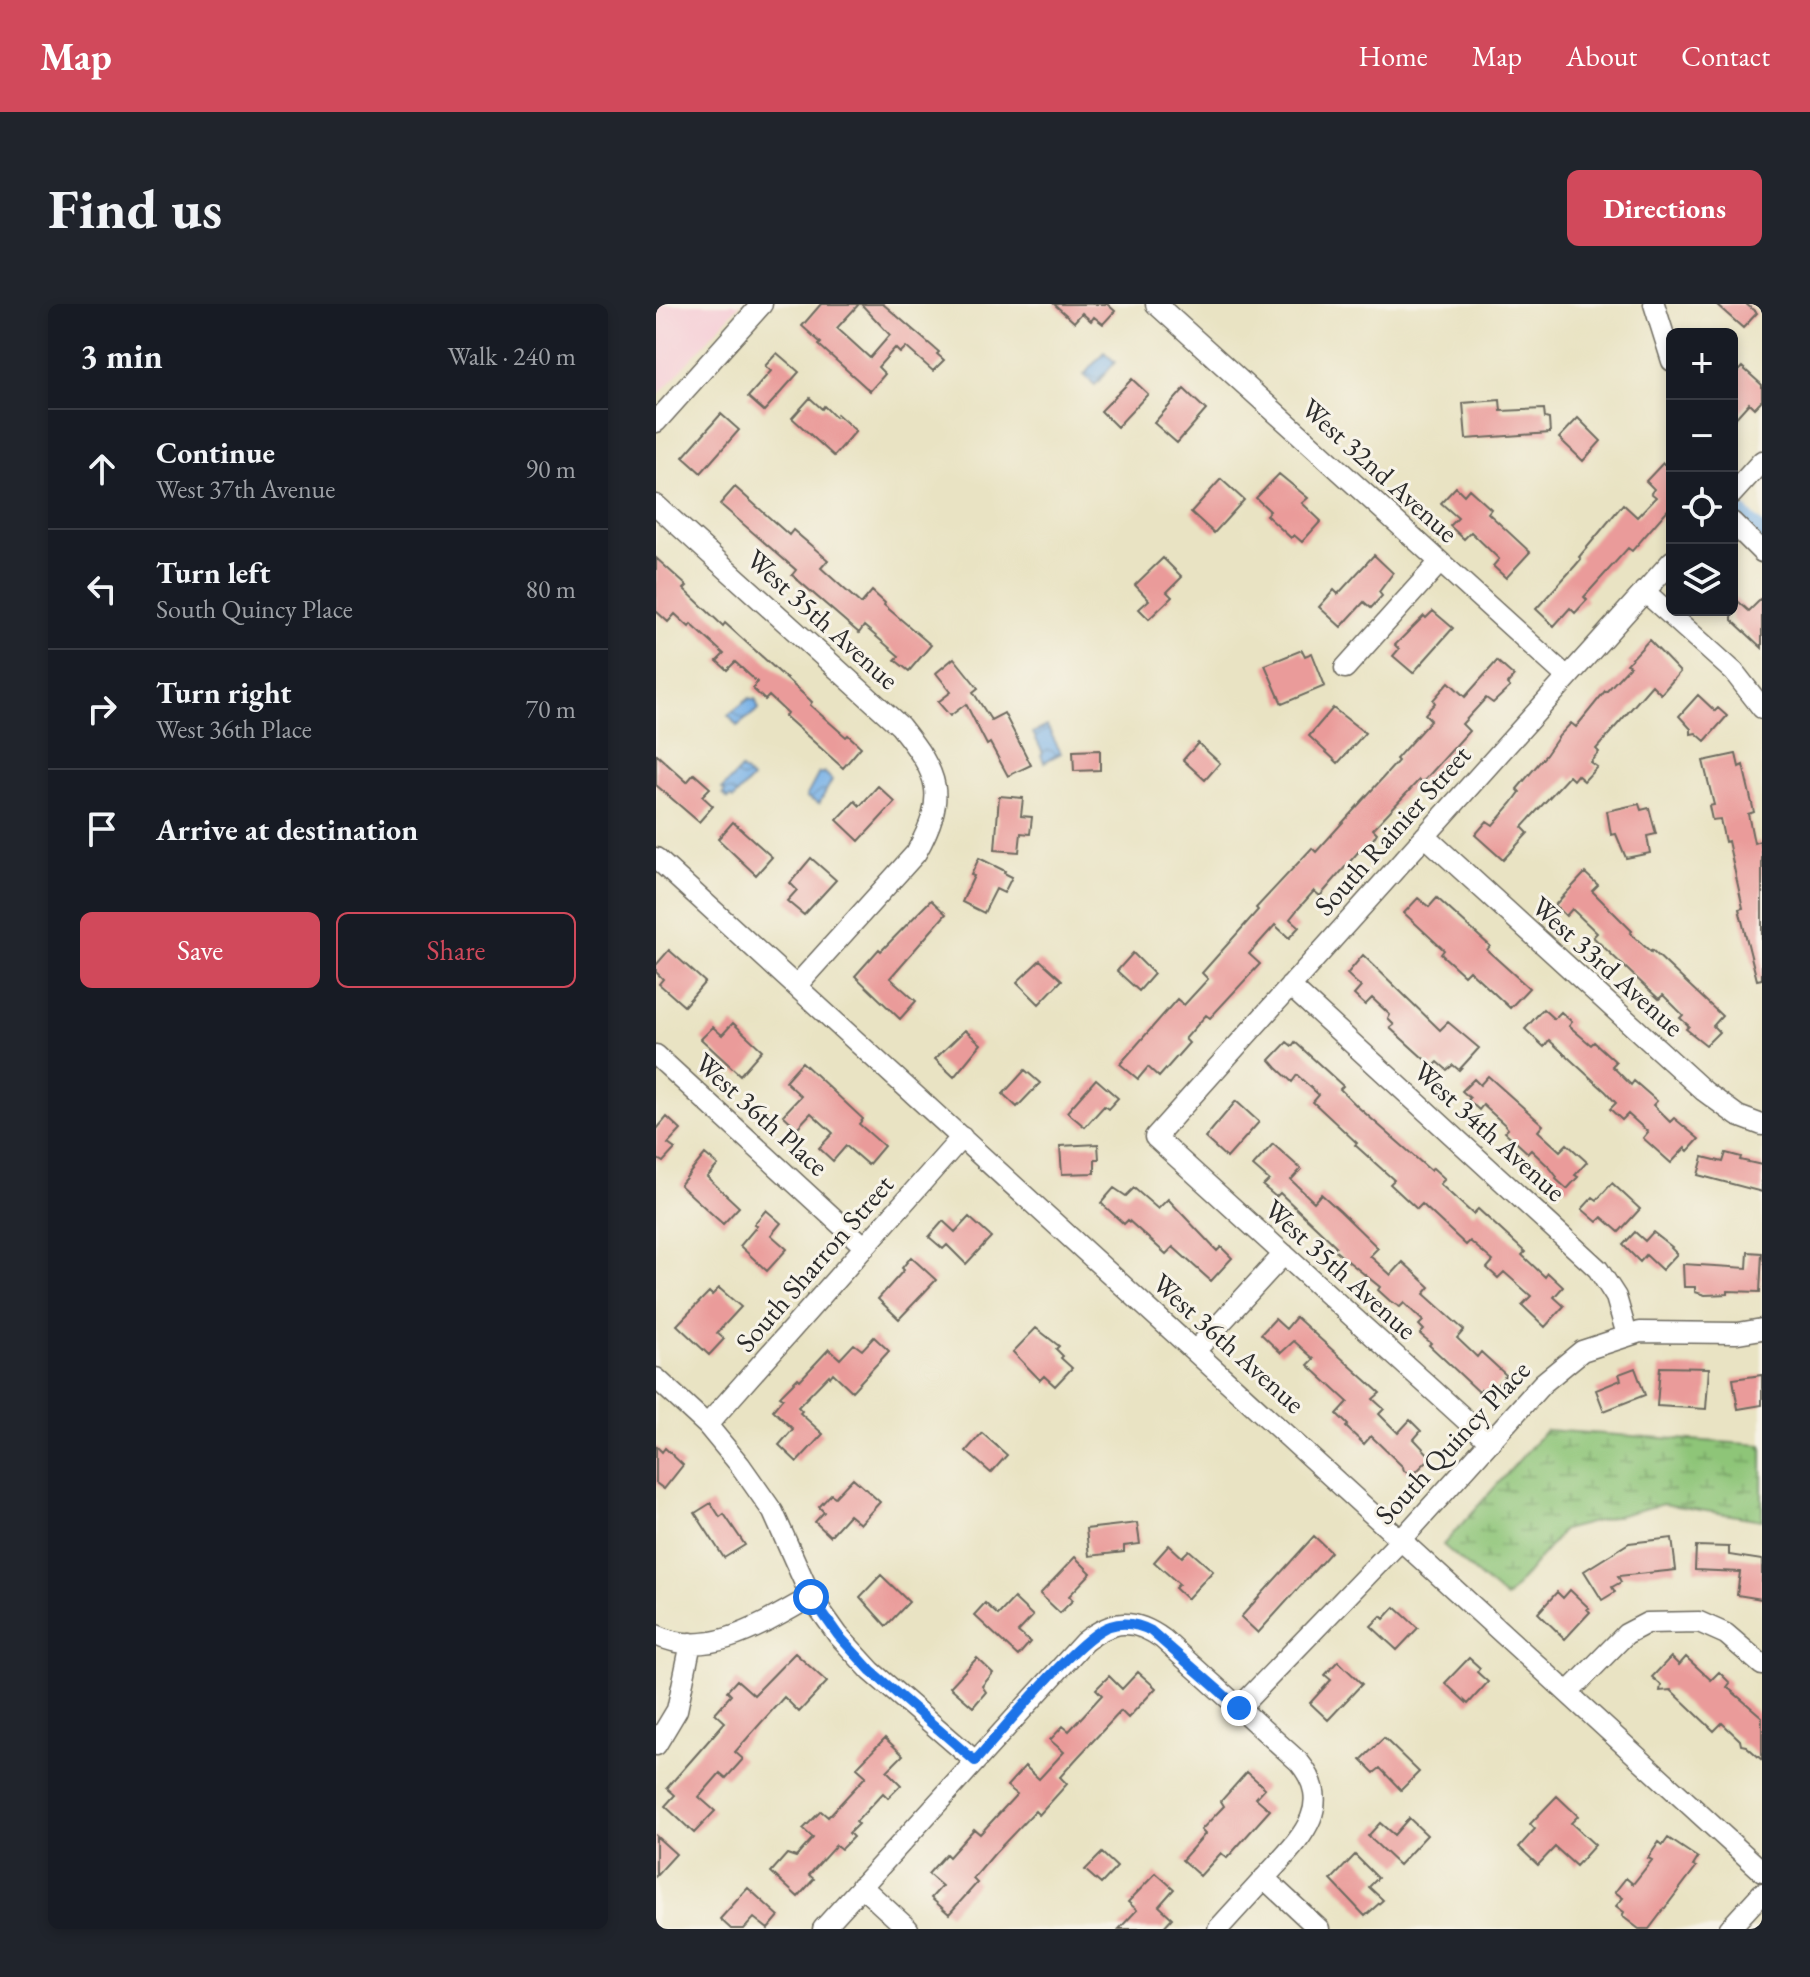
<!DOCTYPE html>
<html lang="en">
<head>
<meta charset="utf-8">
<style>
	body { margin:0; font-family:"EB Garamond",serif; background:#20242c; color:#f1f3f6 }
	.controls { position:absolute; right:24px; top:24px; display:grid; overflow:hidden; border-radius:12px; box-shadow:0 4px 12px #0003 }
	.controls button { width:72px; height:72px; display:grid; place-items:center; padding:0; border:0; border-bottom:2px solid #363941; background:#171b24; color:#f1f3f6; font:40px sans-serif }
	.stop { position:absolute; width:24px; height:24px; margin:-18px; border:6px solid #1a73e8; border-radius:50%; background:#fff }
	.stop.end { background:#1a73e8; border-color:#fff; box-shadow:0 2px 8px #0008 }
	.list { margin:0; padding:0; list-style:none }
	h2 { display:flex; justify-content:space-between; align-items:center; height:104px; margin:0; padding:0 32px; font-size:34px }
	h2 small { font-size:26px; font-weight:400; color:#9ea1a6 }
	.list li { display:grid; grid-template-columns:52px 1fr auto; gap:24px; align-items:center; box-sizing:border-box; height:120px; padding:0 32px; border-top:2px solid #363941 }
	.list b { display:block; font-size:30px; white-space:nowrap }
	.list p { margin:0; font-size:26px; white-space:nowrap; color:#9ea1a6 }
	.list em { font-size:26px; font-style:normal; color:#9ea1a6 }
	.actions { display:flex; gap:16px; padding:24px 32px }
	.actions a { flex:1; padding:18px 0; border:2px solid #d1495b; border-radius:12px; text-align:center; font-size:28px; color:#d1495b }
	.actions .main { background:#d1495b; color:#fff }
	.icon { flex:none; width:44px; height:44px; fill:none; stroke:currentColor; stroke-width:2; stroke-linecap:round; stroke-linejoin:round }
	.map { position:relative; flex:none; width:1106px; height:1625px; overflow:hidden; border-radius:12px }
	header { display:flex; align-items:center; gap:48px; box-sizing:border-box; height:112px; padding:0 40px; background:#d1495b; color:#fff }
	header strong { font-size:38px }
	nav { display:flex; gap:44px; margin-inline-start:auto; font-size:28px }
	.intro { display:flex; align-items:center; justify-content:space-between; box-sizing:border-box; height:192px; padding:0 48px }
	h1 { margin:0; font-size:56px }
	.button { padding:20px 36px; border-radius:12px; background:#d1495b; color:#fff; font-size:28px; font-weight:700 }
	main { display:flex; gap:48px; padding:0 48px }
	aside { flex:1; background:#171b24; border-radius:12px; box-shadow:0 4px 12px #0003 }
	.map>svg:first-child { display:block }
	.built { fill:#f6cfd7 }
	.wetland { fill:url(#wetland-marsh); stroke:#5c7852; stroke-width:2 }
	.water { fill:url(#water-waves); stroke:#506e89; stroke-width:2 }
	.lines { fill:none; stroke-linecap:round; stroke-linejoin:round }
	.canal { stroke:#76b0e7; stroke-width:18 }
	.building { fill:#ea9b9a }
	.minor-casing { stroke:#6e6b60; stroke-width:23 }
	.minor { stroke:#fff; stroke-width:20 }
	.route { stroke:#1a73e8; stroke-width:10 }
	.labels { text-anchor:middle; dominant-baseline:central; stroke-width:6; stroke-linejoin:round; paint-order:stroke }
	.street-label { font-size:28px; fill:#2b2b2b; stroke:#f7f3e8 }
</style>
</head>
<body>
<header>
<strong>Map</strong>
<nav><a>Home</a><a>Map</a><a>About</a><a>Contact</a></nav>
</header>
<div class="intro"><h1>Find us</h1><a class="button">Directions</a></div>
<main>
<aside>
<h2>3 min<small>Walk · 240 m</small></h2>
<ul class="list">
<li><svg class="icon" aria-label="ahead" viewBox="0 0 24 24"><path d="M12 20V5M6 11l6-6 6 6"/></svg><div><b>Continue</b><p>West 37th Avenue</p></div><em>90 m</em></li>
<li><svg class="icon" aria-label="left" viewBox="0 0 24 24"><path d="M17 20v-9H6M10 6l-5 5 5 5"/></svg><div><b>Turn left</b><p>South Quincy Place</p></div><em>80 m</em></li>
<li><svg class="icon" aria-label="right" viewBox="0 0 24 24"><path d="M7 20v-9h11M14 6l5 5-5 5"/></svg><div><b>Turn right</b><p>West 36th Place</p></div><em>70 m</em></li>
<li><svg class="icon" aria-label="arrive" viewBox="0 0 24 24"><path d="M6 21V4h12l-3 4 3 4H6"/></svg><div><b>Arrive at destination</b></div></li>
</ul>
<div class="actions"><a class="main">Save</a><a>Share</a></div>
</aside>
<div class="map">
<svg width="1106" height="1625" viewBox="0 0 1106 1625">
	<defs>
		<pattern id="wetland-marsh" width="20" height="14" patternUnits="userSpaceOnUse" patternTransform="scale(2)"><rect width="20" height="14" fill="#8ec578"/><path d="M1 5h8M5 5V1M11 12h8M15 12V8" fill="none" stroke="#74a063"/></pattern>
		<pattern id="water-waves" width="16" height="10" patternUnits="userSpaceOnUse" patternTransform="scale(2)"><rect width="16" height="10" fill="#76b0e7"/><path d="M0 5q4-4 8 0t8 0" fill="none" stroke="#618fbb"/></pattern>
	</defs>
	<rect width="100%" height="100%" fill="#f7f3e8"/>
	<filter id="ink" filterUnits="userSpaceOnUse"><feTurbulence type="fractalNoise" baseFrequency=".0125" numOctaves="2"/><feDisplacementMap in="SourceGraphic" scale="16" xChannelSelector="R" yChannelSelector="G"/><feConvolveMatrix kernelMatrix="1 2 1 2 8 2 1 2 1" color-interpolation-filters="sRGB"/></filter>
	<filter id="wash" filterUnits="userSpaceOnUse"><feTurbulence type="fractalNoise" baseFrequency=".006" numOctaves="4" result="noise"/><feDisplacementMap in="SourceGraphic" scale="32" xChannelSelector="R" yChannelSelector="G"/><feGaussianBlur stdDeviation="1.8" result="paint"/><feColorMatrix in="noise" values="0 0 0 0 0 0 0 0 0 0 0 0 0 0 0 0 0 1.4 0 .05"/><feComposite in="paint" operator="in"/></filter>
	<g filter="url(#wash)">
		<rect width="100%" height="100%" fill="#e9e3c3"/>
		<path class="built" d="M0,0h84l-84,94z"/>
		<path class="wetland" d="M890,1126l216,15v75l-99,-16 -100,26 -57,69 -63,-54z"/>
		<path class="water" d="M448,48l11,10 -20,23 -11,-10z
			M94,394l3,2 2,-1 4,10 -22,17 -9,-11z
			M391,422l14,27 -17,9 -3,-7 2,-2 -10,-20z
			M85,465l11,10 -19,20 -3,-2 -2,2 -5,-5 2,-3 -3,-2z
			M168,468l8,8 -13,24 -13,-7 13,-24 3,1z"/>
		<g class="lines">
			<path class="canal" d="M1086,212l20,19"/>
		</g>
		<g id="blocks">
			<path class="building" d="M165,0h38l-22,24 33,30 20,-23 -29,-31h22l56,48 -2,2 7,6 -11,11 -27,-24 -6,6 -5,-5 -17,19 7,7 -15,17 -51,-46 2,-2 -19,-17z
				M398,0h53l8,7 -12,13 -9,-7 -3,4 -9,-8 -8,9z
				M1060,0h30l11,9 -14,15z
				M121,49l22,19 -35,39 -16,-14 23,-26 -6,-5z
				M1086,63l20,18v15l-8,8 -5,-5 -17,19v-44z
				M476,75l16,15 -31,33 -16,-16z
				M528,85l22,21 -29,33 -23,-20z
				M154,94l12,11 2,-3 11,11 2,-3 19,17 -22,25 -42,-38z
				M844,96l1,11 43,-2 1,9 4,1 1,14 -84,6 -3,-36z
				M65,110l18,16 -38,43 -18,-16z
				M922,114l23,23 -18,20 -24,-23z
				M1007,159l9,8v34l-40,46 -4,-3 -44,49 3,3 -12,13 -5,-5 -16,18 -18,-17 39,-43 6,-7 -2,-2 44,-53 14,13 19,-20 -5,-4 3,-4 -8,-8z
				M623,170l29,24 -6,5 19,18 -19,21 -8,-7 -3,3 -25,-23 4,-4 -14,-13z
				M565,175l23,21 -30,33 -23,-21z
				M79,183l54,48 4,-5 35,30 -7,8 40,36 11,-13 13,12 -1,2 47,40 -22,26 -14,-11 4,-4 -35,-30 -5,7 -67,-58 4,-5 -76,-66z
				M800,183l8,8 5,-6 22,20 -3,4 42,39 -24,26 -13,-12 6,-7 -28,-27 -7,7 -14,-13 8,-8 -17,-15z
				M718,251l19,18 -14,19 3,4 -11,12 -7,-6 -23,25 -22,-20 15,-17 4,4z
				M0,254l31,28 -3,3 39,37 2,-3 87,79 -2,3 36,32 2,-2 13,12 -18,21 -58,-52 2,-3 -18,-17 -4,4 -12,-11 4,-7 -22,-20 -8,8 -10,-9 7,-7 -33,-30 -2,3 -14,-13 -7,8 -12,-11z
				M507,254l19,19 -15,15 5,5 -23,22 -10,-10 10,-9 -14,-15z
				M1076,292l17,15 13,-13v50l-30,-28z
				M777,307l20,17 -40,45 -20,-17 6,-7 -4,-4 29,-29 2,2z
				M993,336l31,32 -19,22 -9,-9 -56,64 3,3 -9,10 7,5 -13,14 -7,-6 -4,5 -4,-4 -47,51 6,6 -25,27 -28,-25 12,-14 6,4 19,-22 8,-11 -3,-3 29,-34 13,-19 12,-13 5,4 29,-36 1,1 24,-26 -3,-2z
				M646,346l3,6 7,-3 13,33 -43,18 -17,-39z
				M298,354l24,30 -5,4 18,28 13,-7 27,52 -23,11 -18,-33 -3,2 -21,-41 -16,12 -12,-14 13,-10 -15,-19z
				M841,357l17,15 -7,8 3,3 -17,16 -7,-5 -24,26 7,7 -47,52 -3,-3 -46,49 4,4 -5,8 -11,12 -2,-2 -39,45 -6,-5 -16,18 -8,10 9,8 -10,11 -14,-13 -26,29 11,10 -50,54 -4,-3 -21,24 4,4 -30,34 -11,-10 -10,12 -18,-15 57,-65 7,6 24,-26 -6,-6 56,-63 -2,-2 56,-60 4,4 82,-91 -2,-2 35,-39 -6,-6 10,-11 -2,-3 16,-18 16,15z
				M1042,391l17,16 3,-3 9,8 -22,25 -9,-8 -5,1v-5l-12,-13z
				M677,404l32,25 -27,30 -29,-27z
				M542,439l22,20 -15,17 -22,-20z
				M444,446v20l-26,1 -1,-20z
				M0,450l31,28 7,-8 16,14 -8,8 11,10 -14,16 -43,-37z
				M1080,450l3,13 4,-2 11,47 -6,2 6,29 6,-2 2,9v129l-5,1 -18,-71 4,-1 -15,-67 -3,1 -5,-23 -8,1 -3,-14 5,-1 -11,-44z
				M222,482l17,16 -36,39 -22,-21 18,-19 5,5z
				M343,492l24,2 -2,18 11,1 -2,17 -9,-1 -2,19 -24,-2z
				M983,500l2,6 8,-2 7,26 -9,2 3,17 -24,5 -10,-24 -5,1 -4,-24z
				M77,518l39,35 -16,18 -38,-36z
				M155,554l25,22 -32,35 -17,-14 10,-11 -7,-7z
				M323,554l26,13 -1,2 8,4 -8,16 -8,-4 -12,24 -22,-11 12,-26 -3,-1z
				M929,569l13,12 -6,6 40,40 -2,2 21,19 1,-2 70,66 -9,10 6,6 -13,13 -20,-16 3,-3 -9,-8 3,-3 -20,-20 -4,4 -12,-11 -54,-51 4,-4 -25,-24 -6,7 -11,-11z
				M762,594l11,9 8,-9 53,48 -3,4 42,38 -19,20 -41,-38 -5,5 -23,-21 3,-4 -40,-37z
				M275,596l15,14 -56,64 26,23 -16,18 -45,-43 24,-27 2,2z
				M13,646l36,32 -21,24 -25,-22 4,-5 -7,-7v-7z
				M477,649l21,21 -15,17 -22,-20z
				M707,651l77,75 8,-8 31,26 -20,22 -6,-5 -6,5 -9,-8 -5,5 -43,-39 4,-3 -6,-6 2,-4 -18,-17 -7,7 -11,-10 7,-8 -14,-13z
				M384,656l22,20 -23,24 -22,-22z
				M887,705l11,10 7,-7 11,10 -3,4 22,19 3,-3 22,20 -4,4 19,19 3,-4 23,20 -4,4 17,17 4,-4 25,21 -11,12 -3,-3 -14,15 -28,-25 5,-6 -20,-18 -6,6 -12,-11 6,-6 -10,-11 -57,-52 -5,7 -19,-18z
				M77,719l29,27 -22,25 -39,-36 12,-12 9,8z
				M309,726l16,14 -27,33 -19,-18z
				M631,738l5,4 3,-4 48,44 -3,3 18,18 73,64 2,-3 12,11 -5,5 33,30 5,-5 47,43 -3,3 23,22 3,-4 15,14 -9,10 10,9 -19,21 -23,-22 9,-9 -27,-24 -6,6 -11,-10 6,-7 -23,-20 -4,4 -44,-41 -5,5 -27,-25 4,-4 -39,-35 2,-2 -44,-41 6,-7 -22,-20 -5,7 -15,-14 -7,-8z
				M146,758l61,57 -4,5 25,22 -16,19 -22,-19 -13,15 -14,-13 14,-15 -22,-20 -14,15 -14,-13 18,-19 -16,-15z
				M369,766l15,13 -23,24 -14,-13z
				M832,772l55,49 -5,6 22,20 7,-7 20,18 -12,13 3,2 -11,12 -11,-10 1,-2 -7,-9 -19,-18 -3,3 -23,-21 3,-3 -4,-5 -21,-19 -4,5 -11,-10 2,-2 -8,-7 12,-12 6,6z
				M440,775l22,19 -10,11 -4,-3 -19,21 -18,-15z
				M580,797l23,21 -32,36 -22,-20z
				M11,813l14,13 -13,14 7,5 -12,13 -7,-4v-28z
				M442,840l1,15h-4v14l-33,1 -2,-28z
				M617,840l28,25 -10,11 23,22 7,-8 19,17 38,37 -8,8 21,19 12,-13 27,25 -6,7 40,36 -7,8 20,19 4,-5 25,23 -18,20 -7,-6 -2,3 -50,-47 2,-2 -11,-9 4,-4 -5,-5 4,-4 -19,-18 -4,4 -10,-6 -12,-11 2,-3 -47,-38 3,-3 -56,-53 -4,4 -13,-11 6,-6 -16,-14z
				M1070,849l15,4 -1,3 22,5v27l-64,-17 5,-18 20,5z
				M49,850l13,11 -11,12 32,30 -16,17 -43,-39z
				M956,879l28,26 -21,23 -17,-15 -5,5 -15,-13 11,-12 4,3z
				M458,884l12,8 8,-8 24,21 10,-10 49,52 4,-4 11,11 -21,23 -38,-34 -7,7 -38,-34 -4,4 -23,-21z
				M110,906l15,13 -10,12 16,14 -20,22 -27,-25 17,-20 -3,-2z
				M313,913l22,20 -25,27 -19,-19 -4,4 -14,-12 14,-16 12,11z
				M979,928l10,9 8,-9 19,15 -1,1 6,6 -15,16 -16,-15 -6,7 -17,-17z
				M1092,948l14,1 -2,39 -32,-1v3l-23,1 -10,-3v-5h-11l-1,-23 64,4z
				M255,953l25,23 -37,39 -21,-20 26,-29 -2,-2z
				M63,984l22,19 -24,26 7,6 -15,16 -32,-30 32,-33 3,3z
				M640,1013l84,76 -7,6 11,10 -5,5 19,19 12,-13 11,11 -7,8 17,18 -18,18 -9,-4 -1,-4 -32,-31 -7,8 -18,-17 2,-2 -11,-11 11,-12 -40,-37 6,-6 -20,-18 -13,12 -20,-19 14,-15 11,10z
				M380,1024l23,18 -3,3 7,7 -2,2 11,10 -17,18 -11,-10 -4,4 -27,-28z
				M218,1033l15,14 -37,40 -19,-18 -3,4 -1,-2 -31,32 4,4 -2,2 23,21 -26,28 -18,-17 14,-16 -20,-19 10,-12 -3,-2 18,-18 2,2 29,-31 11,10 14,-15 8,6z
				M1004,1063l49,1 -3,41 -49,-3z
				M979,1064l10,27 -41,16 -8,-21 25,-10 -2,-6z
				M1106,1071v30l-24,4 -5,-30z
				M326,1129l25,22 -16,18 -25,-22z
				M0,1142l6,6 3,-4 18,17 -19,24 -8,-6z
				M197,1174l27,24 -20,22 -11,-9 -19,21 -15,-14 9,-10 -5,-5 12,-13 4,3z
				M55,1199l9,14 4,-3 21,31 -21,13 -29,-45z
				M481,1219l3,21 -16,2v6l-35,4 -3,-27z
				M658,1232l17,16 -73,81 -17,-16z
				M1016,1234l4,32 -58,6 3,6 -9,5 3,5 -13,8 -18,-29 45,-28z
				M513,1241l13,12 7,-7 24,21 -26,28 -12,-11 4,-4 -25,-22z
				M1040,1242l33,1v8l33,5v39l-25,-4 3,-23 -45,-2z
				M419,1253l16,16 -22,23 4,4 -13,13 -20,-19z
				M225,1271l28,27 -23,24 -26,-29z
				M914,1286l19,18 -2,1 3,3 -25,27 -27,-26 19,-21 6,6z
				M358,1294l19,18 -15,16 12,10 -12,14 -44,-41 11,-12 13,12z
				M739,1303l23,21 -21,22 -26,-24 10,-10 3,3z
				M139,1349l32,29 -28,30 -15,-15 -49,55 8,7 -17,19 -6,-5 -21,24 16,14 -21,22 -29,-27 10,-11 -8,-7 58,-66 -10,-9 16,-18 -4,-4 10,-11 17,15z
				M1015,1353l8,8 7,-8 25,23 8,-8 11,11 -3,4 35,30v43l-16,-14 -5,-1 -1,-5 -18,-17 -8,8 -43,-41 -11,1 1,-6 -9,-8z
				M321,1354l16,15 -11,13 4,6 -13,15 -23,-20z
				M813,1354l11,10 -3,4 11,10 -20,22 -23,-21z
				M682,1357l24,23 -34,36 -18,-17 21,-23 -6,-5z
				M482,1368l18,16 -28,30 -7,-7 -43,46 -18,20 7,7 -28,31 -4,-4 -40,42 -22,26 4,4 -28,31 -18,-16 11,-12 -14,-12 18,-20 3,3 25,-28 6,5 37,-40 -10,-8 18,-20 14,13 25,-27 -14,-12 13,-14 6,5 33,-36 -6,-6 13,-13 13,13z
				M229,1434l18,17 -16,16 14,14 -13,13 -5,-5 -27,29 2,2 -9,9 4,4 -12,12 -5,-4 -27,30 5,4 -16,18 -27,-25 16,-18 9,3 17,-19 -10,-9 18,-18 7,6 38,-41 -9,-8 1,-2z
				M728,1434l35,34 -18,18 -21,-22 -6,5 -13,-13z
				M591,1468l18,16 -9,10 14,12 -43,48 -6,-5 -21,23 -18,-16 23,-26 -4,-4 23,-24 -3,-5z
				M901,1492l21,20 -7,7 24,22 -19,21 -21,-19 -17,18 -19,-18 16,-18 -5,-5z
				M753,1514l18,17 -28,30 -31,-29 12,-13 14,12z
				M0,1532l20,18 -20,22z
				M1012,1534l30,20 -5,8 3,1 -47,62h-10l-17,-13 2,-4 -8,-6 7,-8 -8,-6 11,-14 7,6 19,-24 -4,-2 11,-16 4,3z
				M446,1549l15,14 -16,17 -16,-14z
				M699,1551l23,23 -9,9 14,13 -18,16 -34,-36z
				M500,1569l18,16 -15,17 13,12 -10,11h-43l18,-19 -9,-8z
				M92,1584l31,28 -11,13 -14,-11 -10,11h-13l-11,-10z"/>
		</g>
	</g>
	<g filter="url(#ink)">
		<use href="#blocks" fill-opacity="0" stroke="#6e6b60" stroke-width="2"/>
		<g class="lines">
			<g class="minor-casing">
				<path id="minor" d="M500,0l411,373
					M998,0l18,57
					M0,118l106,-118
					M1076,190l30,-33
					M0,201l244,221c39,49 48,69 16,127l-120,133
					M1076,218l30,30
					M988,287l90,81 28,36
					M689,364l95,-106
					M769,532l279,255 34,25 24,9
					M0,554l1106,1013
					M634,682l308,283 18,28 11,38
					M0,751l209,192
					M539,1047l89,-97
					M0,1074l51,47 33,40 33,47 38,85 27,38 33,36 104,90
					M51,1121l255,-288
					M834,1138l-335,-305 517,-576
					M0,1331c53,26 110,-13 155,-38
					M913,1388l57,-58 21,-11 52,-1 27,12 36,31
					M583,1404l163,-169 141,-156 39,-32 58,-19 98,1 24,-4
					M0,1441l21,-35 14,-67
					M608,1574l55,51
					M205,1582l47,43
					M167,1625l261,-287c29,-23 50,-24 79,-3l136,123c37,44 1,77 -30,111 -17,19 -34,37 -51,56
					M1073,1625l33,-36"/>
			</g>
			<use href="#minor" class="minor"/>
		</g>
	</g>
	<g class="lines" filter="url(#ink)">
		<path class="route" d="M155,1293l27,38 33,36 104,90c26,-28 104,-126 135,-135 15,-5 28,-2 41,5l88,77"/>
	</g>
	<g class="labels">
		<g class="street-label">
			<text transform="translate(724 166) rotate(42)">West 32nd Avenue</text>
			<text transform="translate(167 315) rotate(42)">West 35th Avenue</text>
			<text transform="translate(736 526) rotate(-48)">South Rainier Street</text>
			<text transform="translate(952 662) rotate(42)">West 33rd Avenue</text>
			<text transform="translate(106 810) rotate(42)">West 36th Place</text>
			<text transform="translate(834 827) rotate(42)">West 34th Avenue</text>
			<text transform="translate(158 959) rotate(-49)">South Sharron Street</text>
			<text transform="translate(685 965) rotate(42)">West 35th Avenue</text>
			<text transform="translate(573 1039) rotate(42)">West 36th Avenue</text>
			<text transform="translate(796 1138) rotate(-47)">South Quincy Place</text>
		</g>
	</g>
</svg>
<div class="controls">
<button>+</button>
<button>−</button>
<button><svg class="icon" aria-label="locate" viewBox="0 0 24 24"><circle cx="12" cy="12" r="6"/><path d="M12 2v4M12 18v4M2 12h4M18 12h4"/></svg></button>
<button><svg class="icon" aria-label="layers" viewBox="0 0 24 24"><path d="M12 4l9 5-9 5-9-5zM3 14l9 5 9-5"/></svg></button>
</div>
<div class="stop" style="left:155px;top:1293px"></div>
<div class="stop end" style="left:583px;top:1404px"></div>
</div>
</main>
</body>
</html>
